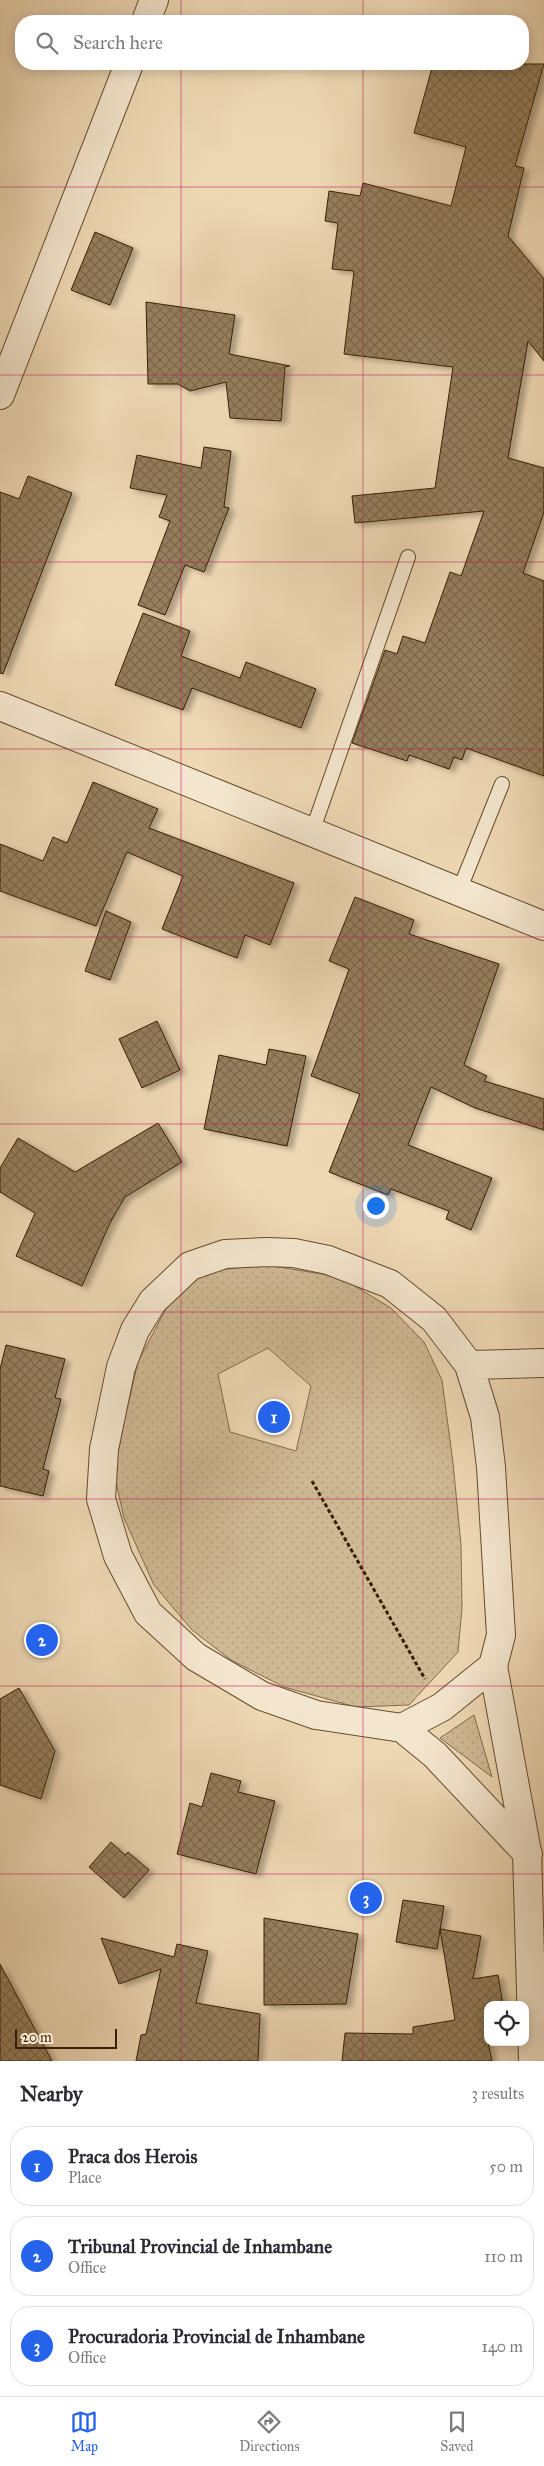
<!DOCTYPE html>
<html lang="en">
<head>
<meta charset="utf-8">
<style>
	body { margin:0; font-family:"IM FELL Great Primer",serif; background:#f7f7f7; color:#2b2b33 }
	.controls { position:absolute; right:15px; bottom:15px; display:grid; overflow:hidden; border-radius:10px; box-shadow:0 2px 12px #0003 }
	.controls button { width:45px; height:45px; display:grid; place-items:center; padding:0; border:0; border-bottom:1px solid #e1e1e2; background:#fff; color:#2b2b33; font:25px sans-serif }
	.scale { position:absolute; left:15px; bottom:12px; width:102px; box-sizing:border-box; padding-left:5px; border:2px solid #371f00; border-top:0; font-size:14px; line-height:18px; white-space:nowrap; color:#371f00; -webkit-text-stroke:4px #f4e6ce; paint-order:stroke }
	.you { position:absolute; left:375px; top:1205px; width:18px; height:18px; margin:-12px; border:4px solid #fff; border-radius:50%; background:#1a73e8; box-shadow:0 0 0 8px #1a73e833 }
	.badge { display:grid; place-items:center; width:32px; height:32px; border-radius:50%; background:#2563eb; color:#fff; font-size:16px; font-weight:700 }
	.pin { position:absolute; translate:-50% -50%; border:2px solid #fff; box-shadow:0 1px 5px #0006 }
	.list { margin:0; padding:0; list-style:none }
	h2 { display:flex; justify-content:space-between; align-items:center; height:65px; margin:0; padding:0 20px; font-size:21px }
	h2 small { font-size:16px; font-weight:400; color:#7c7c81 }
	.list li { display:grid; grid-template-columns:32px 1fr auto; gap:15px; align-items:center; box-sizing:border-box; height:80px; margin:0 10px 10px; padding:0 10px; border:1px solid #e1e1e2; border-radius:20px }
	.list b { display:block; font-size:19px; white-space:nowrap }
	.list p { margin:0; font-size:16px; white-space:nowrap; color:#7c7c81 }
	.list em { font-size:16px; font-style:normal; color:#7c7c81 }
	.icon { flex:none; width:28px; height:28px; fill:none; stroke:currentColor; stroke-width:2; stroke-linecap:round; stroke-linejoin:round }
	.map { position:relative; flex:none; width:544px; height:2061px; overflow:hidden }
	.search { position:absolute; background:#fff; box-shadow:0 2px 12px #0003; left:15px; right:15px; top:15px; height:55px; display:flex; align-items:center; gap:12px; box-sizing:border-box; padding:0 18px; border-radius:20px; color:#7c7c81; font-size:19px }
	.sheet { height:335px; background:#fff }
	nav { display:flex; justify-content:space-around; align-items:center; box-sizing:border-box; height:70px; border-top:1px solid #e1e1e2; background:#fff; font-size:14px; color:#7c7c81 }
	nav a { display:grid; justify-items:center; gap:2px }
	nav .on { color:#2563eb }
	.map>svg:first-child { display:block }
	.grass { fill:url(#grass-dots); stroke:#836c4a; fill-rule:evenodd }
	.building { fill:url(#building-cross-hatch); stroke:#371f00; filter:url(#shadow) }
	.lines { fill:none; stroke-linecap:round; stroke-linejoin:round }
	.service-casing { stroke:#654d2d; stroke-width:16 }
	.minor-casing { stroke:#654d2d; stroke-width:30 }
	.tertiary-casing { stroke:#654d2d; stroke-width:30 }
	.path { stroke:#371f00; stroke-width:3; stroke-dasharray:4 2.5; stroke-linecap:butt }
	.service { stroke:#f4e6ce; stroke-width:14 }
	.minor { stroke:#f4e6ce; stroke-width:28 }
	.tertiary { stroke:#f4e6ce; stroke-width:28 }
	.grid { fill:none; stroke:#c2185b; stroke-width:1; stroke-opacity:0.55 }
</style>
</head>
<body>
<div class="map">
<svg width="544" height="2061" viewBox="0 0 544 2061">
	<defs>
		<pattern id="grass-dots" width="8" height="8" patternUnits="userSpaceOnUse" patternTransform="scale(1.25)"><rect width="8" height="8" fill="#cfb995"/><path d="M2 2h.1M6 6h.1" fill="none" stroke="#b29f7f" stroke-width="1.8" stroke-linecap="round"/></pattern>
		<pattern id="building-cross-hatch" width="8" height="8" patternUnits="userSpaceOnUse" patternTransform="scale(1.25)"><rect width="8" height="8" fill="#967f5e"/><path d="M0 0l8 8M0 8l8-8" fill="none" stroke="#7b674b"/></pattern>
		<filter id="shadow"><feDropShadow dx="5.5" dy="3" stdDeviation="2.5" flood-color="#0004"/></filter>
	</defs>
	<rect width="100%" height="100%" fill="#eed8b4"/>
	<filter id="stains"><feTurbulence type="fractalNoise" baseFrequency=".004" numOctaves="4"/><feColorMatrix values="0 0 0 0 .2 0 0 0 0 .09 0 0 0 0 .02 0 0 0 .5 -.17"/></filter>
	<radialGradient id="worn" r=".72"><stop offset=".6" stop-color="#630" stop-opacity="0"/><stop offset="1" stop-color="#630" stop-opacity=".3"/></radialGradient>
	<path class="grass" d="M267,1265l73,12 51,31 33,34 18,38 11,83 8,82 1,63 -4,44 -49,53 -53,2 -72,-20 -53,-27 -39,-30 -38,-45 -30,-67 -10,-45 12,-60 12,-51 32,-61 38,-30zM268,1348l43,38 -15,65 -66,-19 -12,-58z
		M474,1715l18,62 -52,-39z"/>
	<path class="building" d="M433,64h43l26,6 1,-6h41l-29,102 9,2 -16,68 36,43v82l-16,-20 -20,117 36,10v44l-21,61 21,8v195l-78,-28 -4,12 -8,-3 -5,12 -40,-14 -2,6 -55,-18 33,-93 12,4 6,-18 22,7 25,-71 11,4 23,-65 -129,12 -3,-27 83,-8 18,-121 -109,-13 10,-83 -22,-2 6,-46 -13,-2 4,-30 31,5 3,-13 88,23 15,-59 -52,-14z
		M95,232l38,16 -23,57 -39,-15z
		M146,302l89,13 -6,39 61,12 -5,1 -4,54 -51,-3 -4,-36 -36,9 -12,-7h-30z
		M204,447l27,4 -7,56 5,1 -25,64 -19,-7 -20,50 -27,-10 32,-84 -11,-4 8,-22 -37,-7 7,-33 64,13z
		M28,476l44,17 -69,181 -3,-1v-181l19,7z
		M143,613l47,18 -9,25 59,22 6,-16 70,27 -15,39 -109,-40 -9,22 -68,-25z
		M93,782l65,27 -9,19 145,55 -24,62 -25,-10 -8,23 -75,-29 21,-53 -56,-24 -31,74 -96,-35v-47l43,17 10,-24 14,6z
		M355,897l59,23 -5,14 90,30 -35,101 23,11 -3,5 60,18v31l-69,-22 -44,-21 -23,58 84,33 -21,52 -25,-11 3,-8 -58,-22 -3,6 -59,-23 31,-78 -49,-18 38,-107 -20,-8z
		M106,911l25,11 -21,58 -25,-9z
		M157,1021l23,49 -38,18 -23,-49z
		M269,1049l37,7 -19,90 -83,-17 15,-74 47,10z
		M158,1123l24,39 -57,35 -15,26 -28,63 -66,-30 19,-43 -35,-21v-24l18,-30 57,34z
		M6,1345l59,14 -10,39 6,1 -18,70 6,2 -6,25 -43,-10v-117z
		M19,1688l36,63 -14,48 -41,-14v-86z
		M211,1773l30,8 -3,11 37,9 -19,73 -79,-20 13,-51 12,4z
		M111,1842l14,13 3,-3 21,18 -25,28 -35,-31z
		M403,1900l41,6 -7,43 -41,-7z
		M264,1918l94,16 -12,70 -82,1z
		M440,1929l41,7 -8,43 25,-4 5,30h-15v37l4,19h-150l3,-28 68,1v-7l42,-7z
		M101,1938l73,19 3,-13 31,7 -12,52 64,11 -2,47h-122l5,-26 5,-1 15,-65 -42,15z
		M0,1964l52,97h-52z"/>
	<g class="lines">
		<g class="service-casing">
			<path id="service" d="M312,832l96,-275
				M459,891l43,-107"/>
		</g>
		<g class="minor-casing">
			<path id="minor" d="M0,706l544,220
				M267,1252l27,1 34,7 62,24 44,35 35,46 16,52 6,50 10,168 -8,31 -51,41 -40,21 -86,-13 -54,-19 -66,-39 -48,-44 -30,-57 -17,-57 3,-50 17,-82 14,-37 18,-29 37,-35 35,-12z
				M469,1365l75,-2
				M493,1666l34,186 6,209
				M402,1728l33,27 93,99"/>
		</g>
		<g class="tertiary-casing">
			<path id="tertiary" d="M146,21l8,-21
				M0,395l129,-331"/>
		</g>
		<path class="path" d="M312,1481l113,198"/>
		<use href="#service" class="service"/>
		<use href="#minor" class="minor"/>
		<use href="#tertiary" class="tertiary"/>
	</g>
	<path class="grid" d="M181,0v21M363,0v21M181,64v1997M363,64v1997M0,187h544M0,375h544M0,562h544M0,749h544M0,937h544M0,1124h544M0,1312h544M0,1499h544M0,1686h544M0,1874h544"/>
	<rect width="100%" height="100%" filter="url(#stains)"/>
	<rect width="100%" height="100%" fill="url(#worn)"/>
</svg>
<div class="controls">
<button><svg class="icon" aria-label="locate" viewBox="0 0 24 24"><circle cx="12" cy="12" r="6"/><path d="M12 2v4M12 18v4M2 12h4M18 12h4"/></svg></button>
</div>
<div class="scale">20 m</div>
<div class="you"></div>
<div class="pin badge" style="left:274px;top:1417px">1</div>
<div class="pin badge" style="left:42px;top:1640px">2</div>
<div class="pin badge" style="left:366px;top:1898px">3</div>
<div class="search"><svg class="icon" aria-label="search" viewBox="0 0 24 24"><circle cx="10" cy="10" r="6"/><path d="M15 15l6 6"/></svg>Search here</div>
</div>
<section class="sheet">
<h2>Nearby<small>3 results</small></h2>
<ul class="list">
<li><span class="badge">1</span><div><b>Praca dos Herois</b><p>Place</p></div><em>50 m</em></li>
<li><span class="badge">2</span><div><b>Tribunal Provincial de Inhambane</b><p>Office</p></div><em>110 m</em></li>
<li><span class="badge">3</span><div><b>Procuradoria Provincial de Inhambane</b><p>Office</p></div><em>140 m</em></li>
</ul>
</section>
<nav>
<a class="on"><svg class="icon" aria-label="map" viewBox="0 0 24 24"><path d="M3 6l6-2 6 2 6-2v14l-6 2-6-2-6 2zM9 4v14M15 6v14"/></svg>Map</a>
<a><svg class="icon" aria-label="directions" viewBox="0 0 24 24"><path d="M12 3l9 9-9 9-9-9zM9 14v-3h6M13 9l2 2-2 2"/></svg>Directions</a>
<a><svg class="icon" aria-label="saved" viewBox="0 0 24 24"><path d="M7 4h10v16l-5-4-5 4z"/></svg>Saved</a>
</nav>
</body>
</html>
